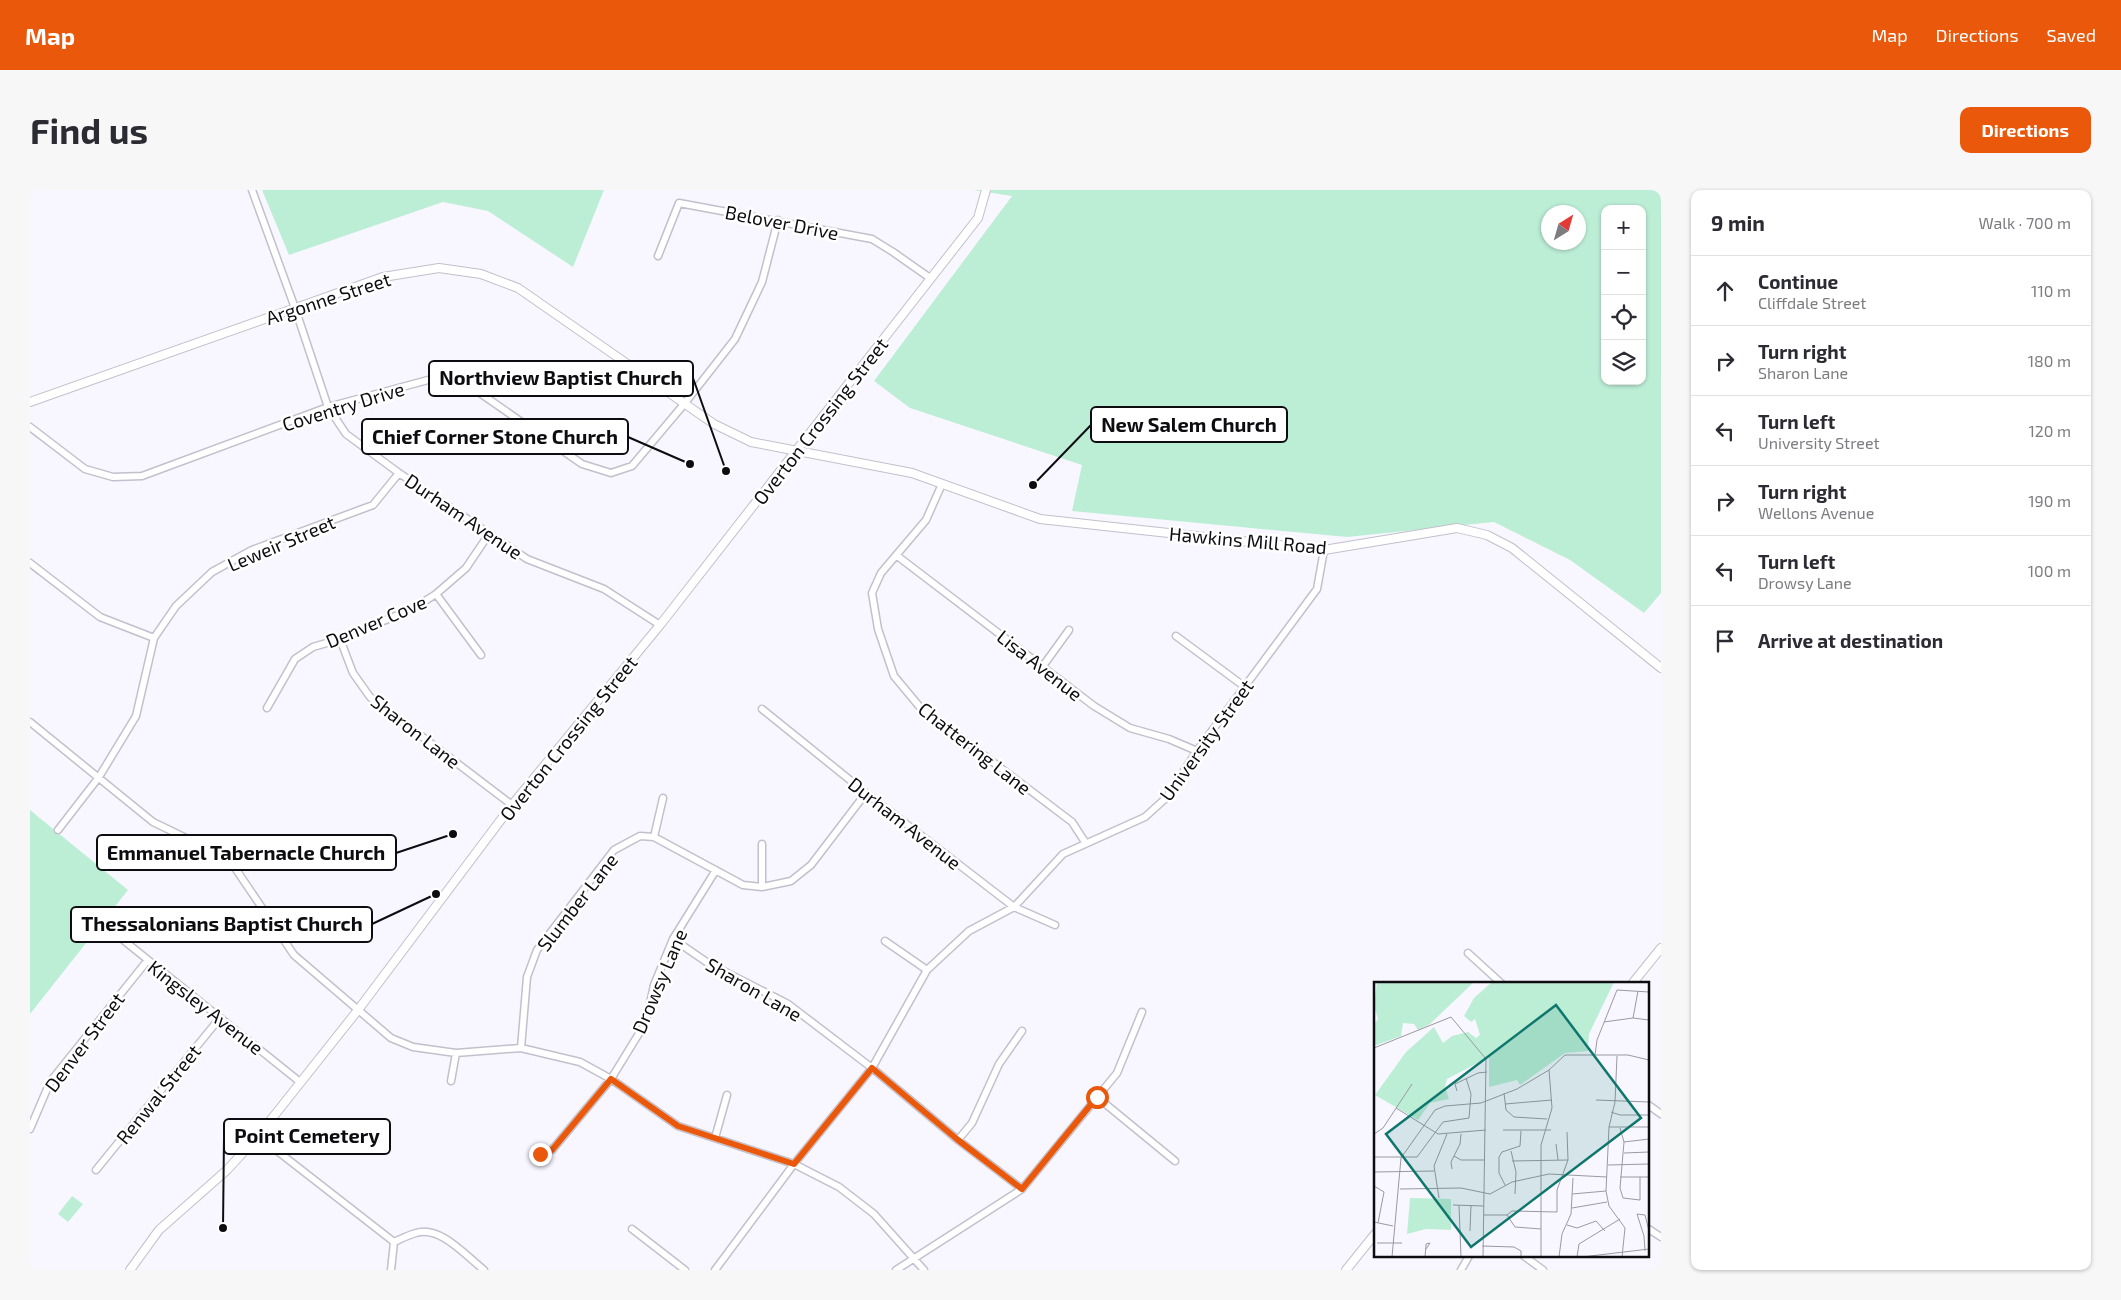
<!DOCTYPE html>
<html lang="en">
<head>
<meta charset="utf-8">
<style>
	body { margin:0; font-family:"Exo 2",sans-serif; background:#f7f7f7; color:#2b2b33 }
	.controls { position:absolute; right:15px; top:15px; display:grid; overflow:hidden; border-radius:10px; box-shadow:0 1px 4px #0004 }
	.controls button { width:45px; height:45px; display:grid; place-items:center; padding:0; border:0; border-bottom:1px solid #e1e1e2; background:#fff; color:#2b2b33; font:25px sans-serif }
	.compass { position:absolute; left:1511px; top:15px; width:45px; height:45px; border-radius:50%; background:#fff; box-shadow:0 1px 4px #0004; rotate:37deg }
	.stop { position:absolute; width:15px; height:15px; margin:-11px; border:4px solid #ea580c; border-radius:50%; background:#fff }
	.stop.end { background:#ea580c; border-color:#fff; box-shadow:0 1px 5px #0008 }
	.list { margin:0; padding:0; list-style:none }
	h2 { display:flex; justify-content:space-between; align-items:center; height:65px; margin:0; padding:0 20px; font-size:21px }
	h2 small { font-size:16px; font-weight:400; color:#7c7c81 }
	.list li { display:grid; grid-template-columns:32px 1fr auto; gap:15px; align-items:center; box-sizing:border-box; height:70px; padding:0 20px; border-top:1px solid #e1e1e2 }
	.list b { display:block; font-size:19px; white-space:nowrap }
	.list p { margin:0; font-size:16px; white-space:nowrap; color:#7c7c81 }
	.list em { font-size:16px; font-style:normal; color:#7c7c81 }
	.icon { flex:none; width:28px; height:28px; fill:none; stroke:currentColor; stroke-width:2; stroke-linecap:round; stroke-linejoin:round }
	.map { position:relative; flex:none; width:1631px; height:1080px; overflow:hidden; border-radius:10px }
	header { display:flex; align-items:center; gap:30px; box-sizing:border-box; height:70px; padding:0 25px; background:#ea580c; color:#fff }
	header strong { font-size:24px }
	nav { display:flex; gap:28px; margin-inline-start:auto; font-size:18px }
	.intro { display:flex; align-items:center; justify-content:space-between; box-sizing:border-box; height:120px; padding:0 30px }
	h1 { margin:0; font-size:35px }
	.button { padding:12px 22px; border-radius:10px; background:#ea580c; color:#fff; font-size:18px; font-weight:700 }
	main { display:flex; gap:30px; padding:0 30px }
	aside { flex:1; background:#fff; border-radius:10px; box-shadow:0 1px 4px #0004 }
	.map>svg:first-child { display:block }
	.green { fill:#bceed6; fill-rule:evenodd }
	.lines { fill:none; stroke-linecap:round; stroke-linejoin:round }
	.minor-casing { stroke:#c1c0cc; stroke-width:9 }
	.tertiary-casing { stroke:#c1c0cc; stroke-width:10 }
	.minor { stroke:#fff; stroke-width:6 }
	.tertiary { stroke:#fff; stroke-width:8 }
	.route { stroke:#ea580c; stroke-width:6 }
	.labels { text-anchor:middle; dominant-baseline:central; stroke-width:5; stroke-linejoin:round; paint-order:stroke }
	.street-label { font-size:19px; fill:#0d0c10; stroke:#fff }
	.inset-road { fill:none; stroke:#9a999f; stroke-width:1 }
	.view { fill:#0f766e; fill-opacity:0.15; stroke:#0f766e; stroke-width:2.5 }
	.inset-edge { fill:none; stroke:#0d0c10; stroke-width:2.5 }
	.leader { fill:none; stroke:#0d0c10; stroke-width:2 }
	.callout-dot { fill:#0d0c10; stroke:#fff; stroke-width:2 }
	.callout { fill:#fff; stroke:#0d0c10; stroke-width:2 }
	.callout-label { font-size:20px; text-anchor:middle; font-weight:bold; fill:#0d0c10 }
</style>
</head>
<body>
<header>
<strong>Map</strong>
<nav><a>Map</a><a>Directions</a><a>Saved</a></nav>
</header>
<div class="intro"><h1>Find us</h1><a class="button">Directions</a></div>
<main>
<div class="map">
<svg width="1631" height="1080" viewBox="0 0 1631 1080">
	<rect width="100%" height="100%" fill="#f8f7ff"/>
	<path class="green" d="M232,0h342l-31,77 -85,-56 -45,-9 -154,53z
		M943,0h688v403l-17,20 -74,-53 -76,-38 -147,15 -275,-26 10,-46 -172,-57 -36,-27 138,-185zM1575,19h37v172h-37zM1518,22h30v30h-30z
		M0,620l98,80 -98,124z
		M42,1006l11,8 -15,18 -10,-8z"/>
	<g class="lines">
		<g class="minor-casing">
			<path id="minor" d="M222,0l43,118 33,99 18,27 53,39 128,86 77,30 56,36
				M628,66l21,-53 193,36 21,13 37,26
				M0,237l55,42 28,8 29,-1 186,-69 100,-27h24l25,11 105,73 29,9 21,-7 53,-63 50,-64 27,-57 16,-62
				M912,294l-16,36 -45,53 -9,20 6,36 16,47 25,30 153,116 13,20
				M866,365l198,151 36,22 39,11 28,12
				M0,373l70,54 54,21
				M406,404l45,61
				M1146,446l69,51
				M310,449l13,34 17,24 142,108
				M1013,476l26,-36
				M237,518l28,-49 18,-12 27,-8 72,-30 24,-15 30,-26 23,-34
				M732,519l104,84 148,114 41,18
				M0,532l123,100 64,31 18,15 59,87 97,83 22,9 43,6 65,-5 59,14 31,17 67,47 116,38 45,23 35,27 50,56
				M28,640l41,-53 37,-61 18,-78 22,-32 36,-34 40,-22 121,-45 26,-32
				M624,647l9,-39
				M732,697v-43
				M82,741l188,151
				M643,749l35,24 80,41 84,64 86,72 64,49
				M855,751l42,29
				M1438,763l34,31
				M491,858l6,-71 10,-27 77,-100 26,-14 14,1 89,48 19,2 29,-6 20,-16 55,-72
				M421,891l5,-28
				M1067,907l78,64
				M1617,914l14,10
				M0,939l20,-47 97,-121
				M228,946l136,106c7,-3 14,-7 22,-9 24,-8 50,23 68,37
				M685,948l12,-43
				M928,950l14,-17 27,-59 23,-33
				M510,964l12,-4 59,-71 35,-57 8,-37 19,-46 43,-69
				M66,980l123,-151
				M1617,1038l14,9
				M602,1039l53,41
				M1494,1066l19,14
				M361,1080l3,-28
				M685,1080l79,-106 78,-96 55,-98 42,-39 45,-24 49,-53 82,-37 21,-19 31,-47 120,-162 7,-39
				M866,1080l126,-81 95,-116 25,-61
				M1431,1080l8,-14"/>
		</g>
		<g class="tertiary-casing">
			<path id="tertiary" d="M0,212l353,-125 56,-9 42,6 37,14 196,136 37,18 161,31 128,46 284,31 133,-22 30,7 25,13 149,120
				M1602,794l29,-36
				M100,1080l29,-40 68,-60 31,-34 100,-126 154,-205 148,-180 318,-407 8,-28
				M1316,1080l29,-36"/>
		</g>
		<use href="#minor" class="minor"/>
		<use href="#tertiary" class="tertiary"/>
	</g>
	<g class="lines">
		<path class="route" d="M510,964l12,-4 59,-71 67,47 116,38 78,-96 86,72 64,49 75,-92"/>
	</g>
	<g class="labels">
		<g class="street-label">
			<text transform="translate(752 32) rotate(11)">Belover Drive</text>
			<text transform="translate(298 108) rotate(-18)">Argonne Street</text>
			<text transform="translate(313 216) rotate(-17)">Coventry Drive</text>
			<text transform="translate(790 231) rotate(-52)">Overton Crossing Street</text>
			<text transform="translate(434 326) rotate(34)">Durham Avenue</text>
			<text transform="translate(1218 350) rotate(5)">Hawkins Mill Road</text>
			<text transform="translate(251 353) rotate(-23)">Leweir Street</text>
			<text transform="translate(346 431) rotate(-23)">Denver Cove</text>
			<text transform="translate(1010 475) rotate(38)">Lisa Avenue</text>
			<text transform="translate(386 541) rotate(38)">Sharon Lane</text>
			<text transform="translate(538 548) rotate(-51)">Overton Crossing Street</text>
			<text transform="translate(1176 550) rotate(-54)">University Street</text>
			<text transform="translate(945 558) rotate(38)">Chattering Lane</text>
			<text transform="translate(875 633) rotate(38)">Durham Avenue</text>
			<text transform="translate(547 712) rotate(-52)">Slumber Lane</text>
			<text transform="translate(629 791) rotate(-67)">Drowsy Lane</text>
			<text transform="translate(724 799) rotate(30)">Sharon Lane</text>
			<text transform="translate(176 817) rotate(38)">Kingsley Avenue</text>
			<text transform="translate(54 852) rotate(-53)">Denver Street</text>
			<text transform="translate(128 904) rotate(-51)">Renwal Street</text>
		</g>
	</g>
	<g transform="translate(1344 792)">
		<rect width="275" height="275" fill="#f8f7ff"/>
		<path d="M3,0h97l-44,42 -12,6 -4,-6 -11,-1 -2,13 -27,10v-22l4,-5 -4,-13zM118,0h122l-25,52 -1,17 -23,2 -45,32 -3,-5 -28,7v-30l-42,22 -2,8 4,12 -19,4 -12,17 -43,-25 31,-43 28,-25 9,16 9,-7 16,-4 8,6 4,-3 -5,-16 -4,3 -7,-6 10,-18zM36,216l41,1v31l-25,-1 -19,5z" fill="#bceed6"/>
		<path class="inset-road" d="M259,36l5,-27M230,40l29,-4 16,2M0,66l77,-31 35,42 -3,198M221,73l2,-15 20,-50 32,2M243,74l-2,46 -6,25 -3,64 3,15 16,22 -3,29M83,109l-2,-7 23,-11 9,-1M130,111l2,17 8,7 33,2M222,118l53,2M131,122l47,-4M22,126l42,26 48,-4M237,130l9,3h29M235,145h40M246,146l4,14 -4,46 3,10 17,2v-23M129,148h48M0,152l9,-6 29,-44M250,160l25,-3M182,162l2,16M137,169l5,21 -1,22M250,171l25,-1M80,174l7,4h24M0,175h43l26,-35 26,-4 2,-24 -5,-16M138,179l56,-1M234,183l41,-1M78,187l-1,-7 9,-18 1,-10M0,190l60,-1M246,195h29M131,203l-6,-12v-16l3,-5 18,-6 1,-15M0,204l10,6 -6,31M26,207l61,-1 29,6 22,-12 37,-8 58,3M198,212l34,-3M65,216l-5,-32 13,-32M79,223l31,1M85,223l2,52M198,226l35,-6M110,233h23l5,-4 45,1v-22l11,-30 -1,-28M133,233l8,12 26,2M0,240l19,4M193,243l10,3 19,-7 9,10M96,249l1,-26M3,261h25M108,264l32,1 7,4v6M271,269l-1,-15 -7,-22 8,1 4,16M18,275l9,-99 34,-48 10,-4 36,-3 36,-14 32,-19 16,-15h63l21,5M51,275l1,-11v-2l4,-1 -4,6M167,275v-112l11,-37 -3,-38M185,275l3,-23 9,-20 2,-36M203,275l2,-13 41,-25M208,275l67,-8"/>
		<path class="view" d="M182,23l85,113 -170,129 -85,-113z"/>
		<rect width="275" height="275" class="inset-edge"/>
	</g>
	<path class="leader" d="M696 281L663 188M1003 295L1061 235M660 274L598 247M423 644L366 663M406 704L342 734M193 1038L194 946"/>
	<g class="callout-dot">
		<circle cx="696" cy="281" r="5"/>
		<circle cx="1003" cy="295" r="5"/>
		<circle cx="660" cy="274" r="5"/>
		<circle cx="423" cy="644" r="5"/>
		<circle cx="406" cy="704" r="5"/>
		<circle cx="193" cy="1038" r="5"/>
	</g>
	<g class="callout">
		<rect x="399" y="171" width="264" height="35" rx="5"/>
		<rect x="1061" y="217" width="196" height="35" rx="5"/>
		<rect x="332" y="229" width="266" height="35" rx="5"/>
		<rect x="67" y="645" width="299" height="35" rx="5"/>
		<rect x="41" y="717" width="301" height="35" rx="5"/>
		<rect x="194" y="929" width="166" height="35" rx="5"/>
	</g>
	<g class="callout-label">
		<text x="531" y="195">Northview Baptist Church</text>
		<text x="1159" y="242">New Salem Church</text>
		<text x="465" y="254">Chief Corner Stone Church</text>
		<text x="216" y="670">Emmanuel Tabernacle Church</text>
		<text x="192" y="741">Thessalonians Baptist Church</text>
		<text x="277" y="953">Point Cemetery</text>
	</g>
</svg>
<div class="controls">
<button>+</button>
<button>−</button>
<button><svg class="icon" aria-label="locate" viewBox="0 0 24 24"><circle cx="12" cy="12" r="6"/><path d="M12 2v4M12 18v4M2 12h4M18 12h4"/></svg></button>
<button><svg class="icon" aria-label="layers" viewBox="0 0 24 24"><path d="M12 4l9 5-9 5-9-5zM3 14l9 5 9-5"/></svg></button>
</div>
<svg class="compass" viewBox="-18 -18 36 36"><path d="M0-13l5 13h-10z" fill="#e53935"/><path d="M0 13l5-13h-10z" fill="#7c7c81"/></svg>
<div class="stop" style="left:1067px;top:907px"></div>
<div class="stop end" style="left:510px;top:964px"></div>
</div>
<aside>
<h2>9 min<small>Walk · 700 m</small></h2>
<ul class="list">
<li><svg class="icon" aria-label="ahead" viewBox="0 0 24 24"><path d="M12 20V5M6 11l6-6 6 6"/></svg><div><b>Continue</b><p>Cliffdale Street</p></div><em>110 m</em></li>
<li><svg class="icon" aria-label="right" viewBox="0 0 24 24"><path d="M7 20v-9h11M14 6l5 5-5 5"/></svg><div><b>Turn right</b><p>Sharon Lane</p></div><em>180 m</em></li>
<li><svg class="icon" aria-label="left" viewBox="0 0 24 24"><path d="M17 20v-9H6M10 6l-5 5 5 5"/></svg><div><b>Turn left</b><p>University Street</p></div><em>120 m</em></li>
<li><svg class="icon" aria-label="right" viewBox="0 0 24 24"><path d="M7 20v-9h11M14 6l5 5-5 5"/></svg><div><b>Turn right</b><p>Wellons Avenue</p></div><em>190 m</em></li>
<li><svg class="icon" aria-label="left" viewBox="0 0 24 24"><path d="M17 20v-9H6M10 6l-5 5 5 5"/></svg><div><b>Turn left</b><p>Drowsy Lane</p></div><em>100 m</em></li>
<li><svg class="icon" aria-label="arrive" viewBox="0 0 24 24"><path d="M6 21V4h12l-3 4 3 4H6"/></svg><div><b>Arrive at destination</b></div></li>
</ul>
</aside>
</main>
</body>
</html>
